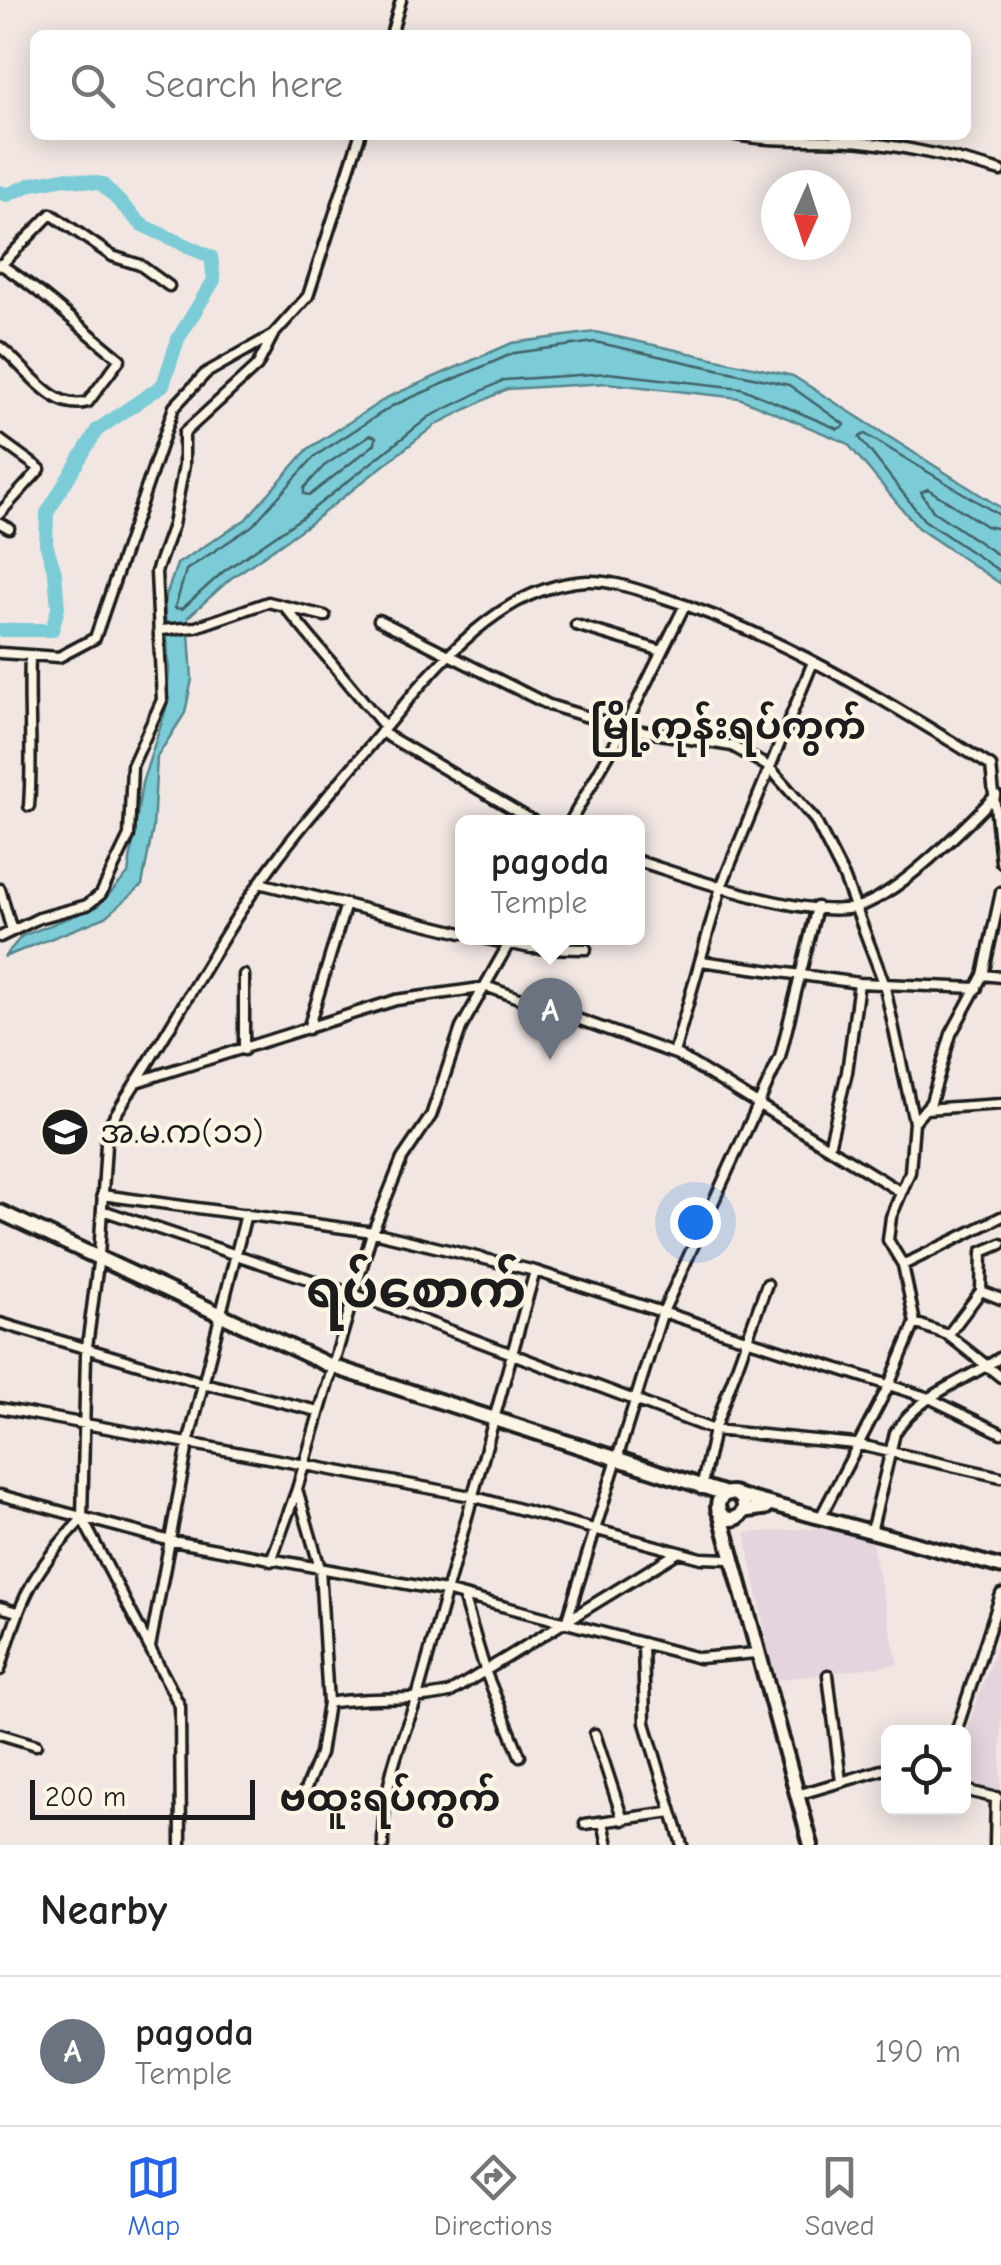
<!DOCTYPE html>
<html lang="en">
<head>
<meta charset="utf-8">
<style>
	body { margin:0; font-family:"Comic Neue","Noto Sans Myanmar",sans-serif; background:#f2f2f2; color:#222 }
	.controls { position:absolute; right:30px; bottom:30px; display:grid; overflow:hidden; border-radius:15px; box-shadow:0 5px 25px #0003 }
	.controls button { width:90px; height:90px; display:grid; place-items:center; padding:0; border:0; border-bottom:2px solid #e0e0e0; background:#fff; color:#222; font:50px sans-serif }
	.compass { position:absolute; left:761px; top:170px; width:90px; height:90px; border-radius:50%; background:#fff; box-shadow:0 5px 25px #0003; rotate:183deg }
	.scale { position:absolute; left:30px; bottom:25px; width:225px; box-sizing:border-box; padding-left:10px; border:5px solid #1c1c1c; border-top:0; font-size:28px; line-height:35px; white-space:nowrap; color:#1c1c1c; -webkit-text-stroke:8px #fcf5e5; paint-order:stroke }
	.you { position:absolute; left:695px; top:1222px; width:35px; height:35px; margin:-25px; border:8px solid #fff; border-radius:50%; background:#1a73e8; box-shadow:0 0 0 15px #1a73e833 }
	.badge { display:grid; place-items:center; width:65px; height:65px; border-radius:50%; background:#2563eb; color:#fff; font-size:32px; font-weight:700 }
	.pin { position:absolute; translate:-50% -82px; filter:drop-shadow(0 2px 5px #0008) }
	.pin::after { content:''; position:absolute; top:52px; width:35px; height:30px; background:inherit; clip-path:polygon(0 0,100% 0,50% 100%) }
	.popup { position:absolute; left:455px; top:815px; width:190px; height:130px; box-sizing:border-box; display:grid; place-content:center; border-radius:15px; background:#fff; filter:drop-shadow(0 2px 8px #0005); font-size:32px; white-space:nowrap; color:#767676 }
	.popup b { font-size:38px; color:#222 }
	.popup::after { content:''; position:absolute; left:50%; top:100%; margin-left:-20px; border:20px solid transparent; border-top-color:#fff }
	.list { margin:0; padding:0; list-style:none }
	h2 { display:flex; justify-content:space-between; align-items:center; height:130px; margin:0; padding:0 40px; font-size:42px }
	h2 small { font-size:32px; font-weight:400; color:#767676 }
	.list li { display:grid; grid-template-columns:65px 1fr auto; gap:30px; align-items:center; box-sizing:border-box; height:150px; padding:0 40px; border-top:2px solid #e0e0e0 }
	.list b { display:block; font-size:38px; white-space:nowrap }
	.list p { margin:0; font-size:32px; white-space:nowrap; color:#767676 }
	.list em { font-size:32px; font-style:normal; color:#767676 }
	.icon { flex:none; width:55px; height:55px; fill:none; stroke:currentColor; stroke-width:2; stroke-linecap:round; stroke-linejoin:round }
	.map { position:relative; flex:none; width:1001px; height:1845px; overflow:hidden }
	.search { position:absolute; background:#fff; box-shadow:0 5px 25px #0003; left:30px; right:30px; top:30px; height:110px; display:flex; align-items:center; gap:25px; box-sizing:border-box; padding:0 35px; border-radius:15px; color:#767676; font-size:38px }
	.sheet { height:280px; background:#fff }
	nav { display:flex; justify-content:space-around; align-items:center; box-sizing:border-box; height:140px; border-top:2px solid #e0e0e0; background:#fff; font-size:28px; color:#767676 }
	nav a { display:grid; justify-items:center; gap:5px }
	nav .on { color:#2563eb }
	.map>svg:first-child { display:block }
	.built { fill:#e4d4de }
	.water { fill:#7cccd7; stroke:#56868c; stroke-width:2.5 }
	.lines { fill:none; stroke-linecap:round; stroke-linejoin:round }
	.shore { stroke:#426267; stroke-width:2.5 }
	.river { stroke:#7cccd7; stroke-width:14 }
	.minor-casing { stroke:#1c1c1c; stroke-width:15 }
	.primary-casing { stroke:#1c1c1c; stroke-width:19 }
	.trunk-casing { stroke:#1c1c1c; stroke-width:20 }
	.minor { stroke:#fcf5e5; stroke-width:8 }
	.primary { stroke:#fcf5e5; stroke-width:11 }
	.trunk { stroke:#fcf5e5; stroke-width:12 }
	.labels { text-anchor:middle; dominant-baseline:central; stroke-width:8; stroke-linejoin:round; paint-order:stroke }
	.poi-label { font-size:32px; fill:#1c1c1c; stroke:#fcf5e5; text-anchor:start }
	.quarter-label { font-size:38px; font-weight:bold; fill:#1c1c1c; stroke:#fcf5e5 }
	.town-label { font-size:52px; font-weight:bold; fill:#1c1c1c; stroke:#fcf5e5 }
</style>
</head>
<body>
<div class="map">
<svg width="1001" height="1845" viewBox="0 0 1001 1845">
	<rect width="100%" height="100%" fill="#f1e6e2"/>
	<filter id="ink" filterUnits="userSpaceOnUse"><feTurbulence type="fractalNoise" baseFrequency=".01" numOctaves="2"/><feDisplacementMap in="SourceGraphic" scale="20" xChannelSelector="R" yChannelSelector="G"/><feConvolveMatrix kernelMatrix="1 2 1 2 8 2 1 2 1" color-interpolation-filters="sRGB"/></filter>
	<g filter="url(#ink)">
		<path class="built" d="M830,1527l41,12 27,125 -123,16 -30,-147z
			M1001,1633v161l-37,-10v-47z"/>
		<path class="water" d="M595,332l198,44 208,132v76l-83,-56 -71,-85 -108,-45 -132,-15 -100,6 -72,36 -126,99 -79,55 -42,38 4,62 -7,34 -28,44 -4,71 -11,57 -36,32 -102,40 18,-21 75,-29 31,-33 14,-91 24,-74 3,-39 -5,-68 13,-38 69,-45 62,-70 80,-52 124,-54z"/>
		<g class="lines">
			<path class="shore" d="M595,342l194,43 56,40 -7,4 -97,-41 -133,-15 -104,7 -75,37 -125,99 -80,55 -42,38 -7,-1 11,-38 66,-44 63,-70 77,-50 122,-53z
				M370,435l6,2 -1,7 -65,51 -6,-1v-6l20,-22z
				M1001,516l-136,-82 -6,3 65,83 77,52
				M1001,529l-15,-3 -58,-37 -7,3 12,19 68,46"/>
			<path class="river" d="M0,192l7,3 25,-11 33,-6 37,6 40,41 69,32 3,23 -36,59 -15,46 -66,45 -50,83 -1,31 9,29 3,35 -6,22h-52"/>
			<g class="minor-casing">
				<path id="minor" d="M391,35l10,-35
					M735,135c43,8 84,3 127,7 48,5 92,16 139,29
					M0,264c43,28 80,63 120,95l-32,43c-36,11 -63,-37 -88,-55
					M0,266l51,-52 61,42 28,9 29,21
					M0,440l40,29 -40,44
					M0,523l9,5
					M285,607l100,120
					M379,620l170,85 75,23 108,18 37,21 46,53 29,57 40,106 30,139 -4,50 -19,45 -3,23 15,25 12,58 -26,62 -69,133
					M576,625l86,26
					M161,630l35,-3 72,-25 57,14
					M0,653l59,4 36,-19 79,-231 32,-34 67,-38 35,-39 52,-161
					M381,732l154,90
					M29,806c4,-51 -1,-99 1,-150
					M570,822l54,-94 61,-123
					M638,861c51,16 164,57 215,47 41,-8 114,-83 143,-113
					M259,883l203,50
					M0,889l12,42
					M0,937l39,-19 48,-13 14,-11 28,-58 3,-70 30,-66 -6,-128 17,-47 11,-60v-32l73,-67 16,-31
					M481,938l50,10 55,1
					M701,961l158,22 118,5
					M244,975v75
					M983,975l18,2
					M308,1029l38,-125
					M674,1053l47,-166 92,-225
					M136,1082c42,-65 79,-136 124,-200 36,-52 79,-98 119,-147 52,-63 119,-150 208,-154 25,-1 51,9 74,16 119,37 225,104 330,169l10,96
					M925,1109l76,-5
					M914,1122l17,-20 20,-68 32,-59 18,-83
					M829,1147l18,-75 12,-89
					M102,1195l271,37 162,39 394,127 72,35
					M102,1210l251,84 361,136 141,14 146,33
					M903,1265l98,-48
					M981,1291l20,8
					M0,1323l203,60 115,28
					M915,1323l33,12 53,42
					M948,1335l33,-44 1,-39 19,-8
					M0,1408l471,88 230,62 28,1
					M701,1489l13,-59 53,-146
					M0,1495l167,45 278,51 254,67 57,-5
					M871,1532l24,-99c24,-39 70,-52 106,-76
					M271,1561l26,-72
					M463,1596l23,77 34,83
					M0,1607l17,5
					M567,1620l95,-306 118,-257 37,-150
					M643,1643l2,80 37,122
					M150,1647l38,-203 58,-230
					M0,1670c21,-71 31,-98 82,-151
					M828,1675l13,107
					M328,1703c41,-7 81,-1 121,-10l228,-140
					M956,1732l45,-138
					M0,1734l36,11
					M595,1734l28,86
					M305,1790l15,-36 8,-51 -8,-135 -23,-79 74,-253 31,-77 29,-43 30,-88 51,-90
					M964,1790l33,8
					M797,1795l91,-27
					M603,1822l5,23
					M585,1824l87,-12
					M181,1845l-1,-139 -98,-188 4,-164 13,-98 8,-128 29,-46 260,-82 92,-13 190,68 223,137
					M383,1845c-1,-54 14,-95 33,-144l119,-430
					M995,1845l1,-48"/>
			</g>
			<g class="primary-casing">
				<path id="primary" d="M741,1496l260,71
					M744,1511l22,-3"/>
			</g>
			<g class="trunk-casing">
				<path id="trunk" d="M0,1212l331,154 395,128
					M718 1506a13 13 0 1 1 26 0a13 13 0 1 1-26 0Z
					M720,1512l91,333"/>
			</g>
			<use href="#minor" class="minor"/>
			<use href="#primary" class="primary"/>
			<use href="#trunk" class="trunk"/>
		</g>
	</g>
	<defs>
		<g id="school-disc" transform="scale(2.5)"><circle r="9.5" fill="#1c1c1c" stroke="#fcf5e5"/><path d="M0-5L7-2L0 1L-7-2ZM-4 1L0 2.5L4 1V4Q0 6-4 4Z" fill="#fff"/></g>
	</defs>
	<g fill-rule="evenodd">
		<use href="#school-disc" x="65" y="1132"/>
	</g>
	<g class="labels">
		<g class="poi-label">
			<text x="100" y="1132">အ.မ.က(၁၁)</text>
		</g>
		<g class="quarter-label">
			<text x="728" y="727">မြို့ကုန်းရပ်ကွက်</text>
			<text x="390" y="1799">ဗထူးရပ်ကွက်</text>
		</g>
		<g class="town-label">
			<text x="416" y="1290">ရပ်စောက်</text>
		</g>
	</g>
</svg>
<div class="controls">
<button><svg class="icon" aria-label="locate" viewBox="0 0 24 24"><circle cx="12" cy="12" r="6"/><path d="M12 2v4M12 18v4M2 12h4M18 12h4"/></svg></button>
</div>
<svg class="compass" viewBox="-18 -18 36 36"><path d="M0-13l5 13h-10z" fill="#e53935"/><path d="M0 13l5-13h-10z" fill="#767676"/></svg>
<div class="scale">200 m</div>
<div class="you"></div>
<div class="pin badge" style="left:550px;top:1060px;background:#6b7280">A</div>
<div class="popup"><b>pagoda</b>Temple</div>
<div class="search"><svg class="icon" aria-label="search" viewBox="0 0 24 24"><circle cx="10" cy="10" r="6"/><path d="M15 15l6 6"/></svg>Search here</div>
</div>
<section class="sheet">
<h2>Nearby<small></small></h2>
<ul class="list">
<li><span class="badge" style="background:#6b7280">A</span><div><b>pagoda</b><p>Temple</p></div><em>190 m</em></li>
</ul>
</section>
<nav>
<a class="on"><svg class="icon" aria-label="map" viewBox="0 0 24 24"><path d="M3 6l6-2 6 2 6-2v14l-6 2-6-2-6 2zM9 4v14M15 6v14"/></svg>Map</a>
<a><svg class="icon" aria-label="directions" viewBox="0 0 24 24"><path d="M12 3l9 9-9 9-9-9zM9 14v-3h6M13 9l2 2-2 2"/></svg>Directions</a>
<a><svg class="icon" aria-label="saved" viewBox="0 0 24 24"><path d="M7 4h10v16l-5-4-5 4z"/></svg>Saved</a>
</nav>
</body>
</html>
